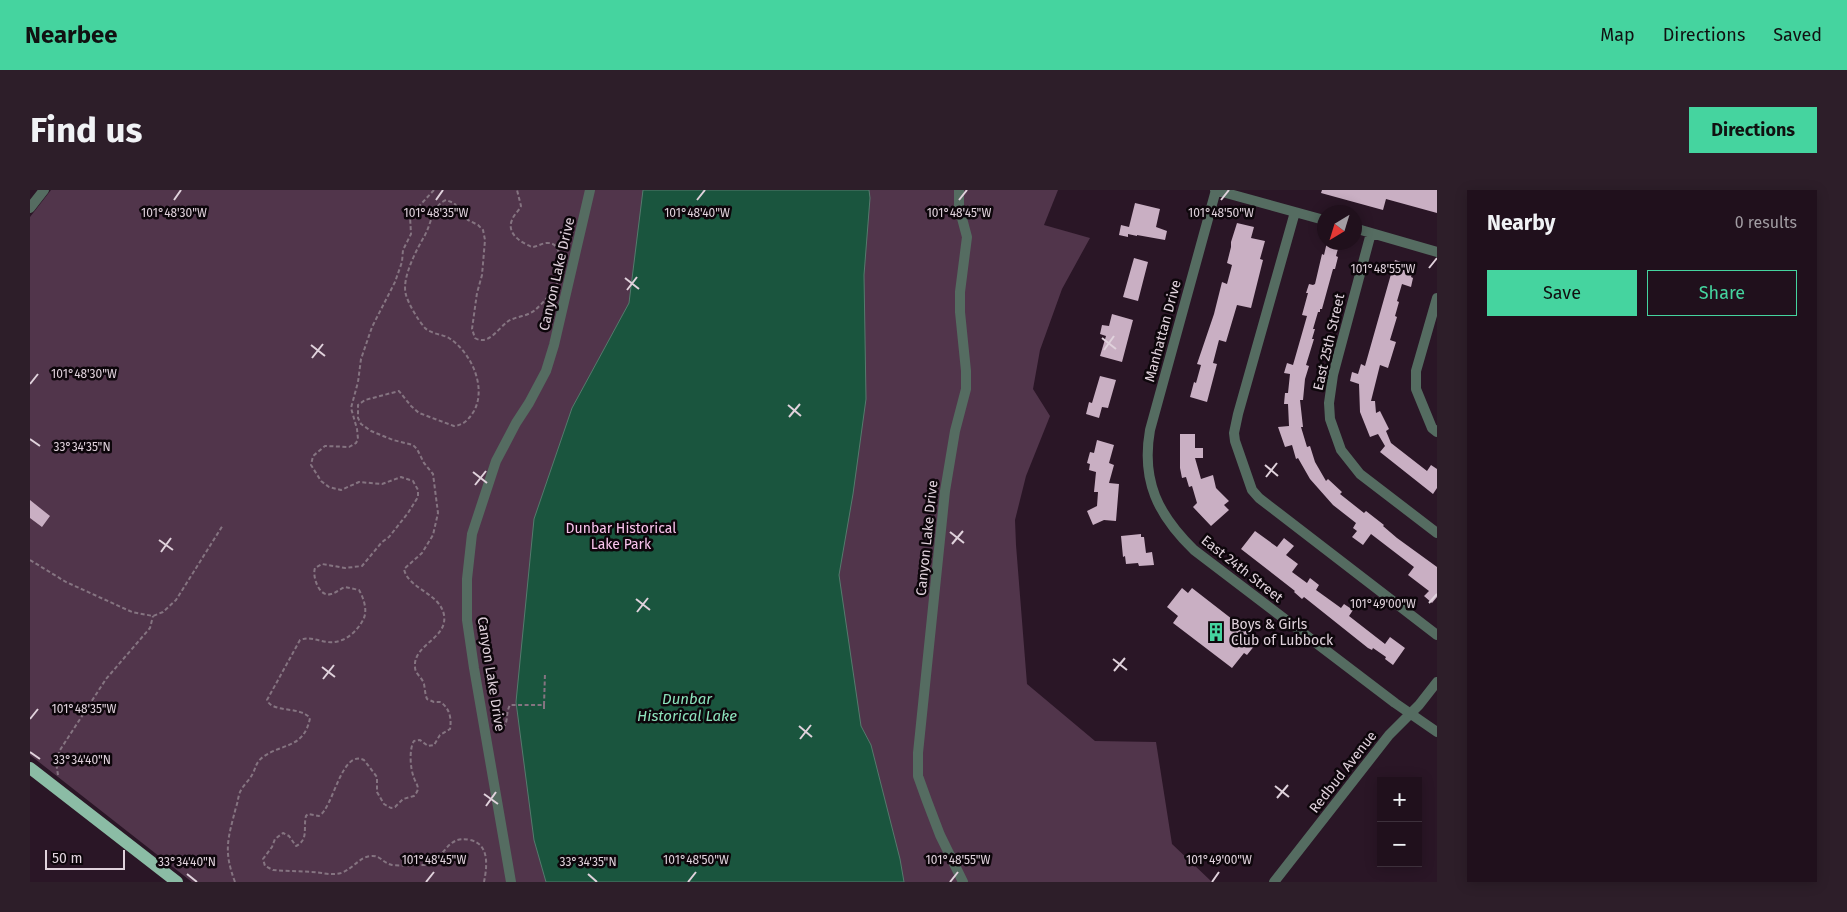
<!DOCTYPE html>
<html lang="en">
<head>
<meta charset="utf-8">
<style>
	body { margin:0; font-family:"Fira Sans",sans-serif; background:#2d1e29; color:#f1f3f6 }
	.controls { position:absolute; right:15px; bottom:15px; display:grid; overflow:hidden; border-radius:0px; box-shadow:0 2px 12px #0003 }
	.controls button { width:45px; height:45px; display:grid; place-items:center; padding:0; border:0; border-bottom:1px solid #3d303b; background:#20101c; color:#f1f3f6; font:25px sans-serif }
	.compass { position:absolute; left:1287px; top:15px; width:45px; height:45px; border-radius:50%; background:#20101c; box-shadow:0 2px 12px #0003; rotate:218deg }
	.scale { position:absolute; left:15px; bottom:12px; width:80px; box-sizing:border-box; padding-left:5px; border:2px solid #e0d2dc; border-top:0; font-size:14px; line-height:18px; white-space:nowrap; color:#e0d2dc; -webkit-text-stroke:4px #0d060b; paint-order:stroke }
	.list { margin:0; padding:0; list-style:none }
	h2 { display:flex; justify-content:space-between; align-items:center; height:65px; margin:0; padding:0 20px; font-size:21px }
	h2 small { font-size:16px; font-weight:400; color:#a29da3 }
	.actions { display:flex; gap:10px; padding:15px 20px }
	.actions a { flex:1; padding:11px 0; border:1px solid #45d49f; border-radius:0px; text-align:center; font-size:18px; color:#45d49f }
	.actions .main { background:#45d49f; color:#111 }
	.map { position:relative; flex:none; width:1407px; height:692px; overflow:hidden; border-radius:0px }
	header { display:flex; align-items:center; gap:30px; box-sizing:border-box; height:70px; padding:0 25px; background:#45d49f; color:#111 }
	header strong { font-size:24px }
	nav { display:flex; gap:28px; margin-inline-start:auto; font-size:18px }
	.intro { display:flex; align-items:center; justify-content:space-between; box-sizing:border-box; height:120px; padding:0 30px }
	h1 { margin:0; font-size:35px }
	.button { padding:12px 22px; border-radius:0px; background:#45d49f; color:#111; font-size:18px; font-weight:700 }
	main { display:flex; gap:30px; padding:0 30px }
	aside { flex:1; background:#20101c; border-radius:0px; box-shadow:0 2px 12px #0003 }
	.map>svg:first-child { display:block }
	.green { fill:#51354b }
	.water { fill:#1a553e; stroke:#557a6d }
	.building { fill:#c9afc3 }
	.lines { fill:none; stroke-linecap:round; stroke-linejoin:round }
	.path { stroke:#857481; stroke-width:2; stroke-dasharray:4 2.5; stroke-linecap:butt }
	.minor { stroke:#556c61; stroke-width:10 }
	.major { stroke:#8bbca5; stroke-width:12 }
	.ticks { fill:none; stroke:#e0d2dc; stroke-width:2 }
	.labels { text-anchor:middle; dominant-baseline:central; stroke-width:5; stroke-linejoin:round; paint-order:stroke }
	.street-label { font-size:14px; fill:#e0d2dc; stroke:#0d060b }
	.park-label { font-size:14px; fill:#fac4ed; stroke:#0d060b }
	.poi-label { font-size:14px; fill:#e0d2dc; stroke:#0d060b; text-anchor:start }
	.water-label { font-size:15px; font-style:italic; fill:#8de4bd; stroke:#0d060b }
	.ticks-label { font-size:12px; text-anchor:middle; fill:#e0d2dc; stroke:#0d060b; stroke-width:5; stroke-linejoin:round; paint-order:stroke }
</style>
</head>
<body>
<header>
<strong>Nearbee</strong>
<nav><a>Map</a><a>Directions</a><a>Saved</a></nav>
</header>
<div class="intro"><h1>Find us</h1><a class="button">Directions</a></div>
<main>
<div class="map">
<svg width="1407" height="692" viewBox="0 0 1407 692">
	<rect width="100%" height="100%" fill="#2a1626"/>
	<path class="green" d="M21,0h1007l-14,35 46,13 -28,51 -22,61 -7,39 17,27 -24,60 -11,44 1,25 11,139 68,57 61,1 16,102 40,38h-1020l-162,-127v-538z"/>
	<path class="water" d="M613,0h226l1,8 -6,77 2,124 -13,95 -14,81 22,151 10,19 29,114 4,23h-358l-12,-42 -18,-138 18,-183 38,-111 57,-105z"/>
	<path class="building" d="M1292,0h115v23l-51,-14 -3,11 -62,-17z
		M1105,13l25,6 -4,18 11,4 -2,9 -28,-5v1l-9,-2v3l-9,-2 2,-10 8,2z
		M1207,33l17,4 -3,11 14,3 -5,18 3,1 -12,48 -14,-3 -11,37 -7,-2 -6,23 4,1 -10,38 -17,-5 4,-15 2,1 5,-18 -4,-1 17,-50 8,-32 5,2 5,-19 -5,-2 4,-16v-5z
		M1297,52l12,3 -3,11 2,1 -3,12h-2l-11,40h-2v3h-2l-5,17h2l-3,10h2l-8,26 3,1 -4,13 -2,21h-3l3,27h-2l6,20 3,-1 5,16 11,19 2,-2 14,13 -2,2 24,19 2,-2 18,14 -1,1 14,12 40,29v30l-5,6 -8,-7 5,-5 -21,-16 6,-8 -43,-33 -8,11 -11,-8 5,-6 -4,-3 3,-5 -23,-18 -23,-26 -12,-21 -2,1 -4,-14 -7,2 -7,-20 11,-1 -1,-22h-4l1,-11h3l2,-19 -6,-1 3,-10 6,2 14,-49 -5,-1 6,-22h-2l3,-9 4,1 2,-1 7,-30 2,1z
		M1104,68l14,4 -10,39 -15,-4z
		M1365,70l19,6 -3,11 2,1 -2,9 -9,-3 -5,17 2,1 -4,14 2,1 -7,23 6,2 -8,26 -8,-3 -9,36h4l1,12 4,-2 9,18 -3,2 5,12 36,28 4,-6 6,4v19l-4,6 -53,-42 5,-6 -7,-12 -8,3 -10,-25 -1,-28 -9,-3 2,-9 6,2 3,-10 4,2z
		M1082,124l21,6 -11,42 -22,-6 6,-20 -6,-2 2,-9 7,1z
		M1070,186l16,4 -8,28 -6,-1 -3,11 -13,-4 3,-12 3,1z
		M1150,244h15v14h8v10h-8l6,21 12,-4 3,13 13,13 -5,4 5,5 -18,16 -18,-19 4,-4 -5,-17 -3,1 -3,-10 -4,1 -2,-10z
		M1067,250l17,5 -5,18 5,2 -5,18 10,1 -3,37 -12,-1 -11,5 -6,-14 10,-5 1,-14h-4l2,-20 -7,-2 1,-6 -3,-1 3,-11 4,1z
		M0,310l20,16 -8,11 -12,-9z
		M1225,341l22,16 7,-9 10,8 -8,9 12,9 -6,8 15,11 3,-5 9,7 -3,5 25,18 3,-4 9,6 -4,6 36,28 5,-7 15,11 -12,17 -8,-6 1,-2 -13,-9 -1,2 -4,-2 -64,-51 -2,2 -8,-7 1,-1 -54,-42z
		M1111,344v3h3l2,16 6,-1 2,13 -15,1 -1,-3 -12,1 -1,-8 -2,1 -2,-21z
		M1152,398l6,5 4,-5 67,52 -12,15 -3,-2 -12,15 -59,-45 5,-7 -11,-9z"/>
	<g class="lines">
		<path class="path" d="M0,370l36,22 66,30 21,4 10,-4 13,-12 47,-75
			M514,515l1,-32
			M465,537l10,-2c3,-6 1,-13 5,-20h34v5
			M28,585l-2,-13 4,-12 46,-71 44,-51 3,-12
			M205,692c-12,-32 -7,-43 1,-75 2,-5 2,-10 4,-15 3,-7 10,-12 13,-19 3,-6 3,-11 10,-16 19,-14 41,-8 47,-39 -10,-12 -38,-5 -43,-18l33,-60c10,-4 18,1 27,2 16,2 29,-9 36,-22 5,-9 1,-21 -4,-30l-14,-3c-5,2 -9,6 -14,7 -12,4 -19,-18 -16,-26l7,-4 23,4 17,-2 20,-24 7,-5 19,-24 10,-16v-7l-5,-9 -12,-4 -19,7 -23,-2 -18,8 -12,-3 -8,-6 -10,-16 2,-9 12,-10 24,1 7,-4 2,-4 -1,-10 -6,-21 7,-26 3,-23 11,-32 23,-45 7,-20 1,-12 8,-16 -1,-18 24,-26
			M454,692c3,-15 6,-38 -14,-42 -24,-6 -26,21 -44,25 -4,0 -31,1 -34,0 -9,-2 -12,-10 -21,-9 -12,1 -18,13 -30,17 -10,3 -20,-1 -30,-1 -13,-1 -26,-1 -38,-2l-8,-4 -2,-7 9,-12 3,-8 8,-6 6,3 7,10c13,-6 7,-19 10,-30l2,-2 11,2c15,-9 22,-67 45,-56l13,17v15l7,12 7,4 4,-1 8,-8 11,-3c7,-8 3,-10 0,-18 -4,-10 -5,-29 0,-37l6,-1 8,6 6,-1 6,-10 10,-6c2,-11 -1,-22 -10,-27h-6l-7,-3c-2,-5 -2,-10 -3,-15 -2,-7 -9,-10 -9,-17 -2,-23 33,-28 29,-52 -4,-22 -36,-26 -40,-46l18,-16 11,-18 5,-22 -5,-39 -9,-11 -7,-14 -4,-4 -20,-5 -22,-9 -10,-7 -3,-6v-13l7,-5 34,-9 12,15 8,7 35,13c10,-1 15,-7 20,-15 13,-24 -3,-59 -25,-73 -7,-4 -18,-4 -24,-10 -7,-8 -16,-23 -19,-33 -5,-17 11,-46 19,-60 7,-13 7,-29 21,-35l8,3 14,17 10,5 5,5 2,10 -3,35 -5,18 -5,36 3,9c13,8 23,-9 32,-16 8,-6 20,-5 28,-12 8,-7 18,-18 22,-27 3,-10 8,-41 -10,-40 -5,0 -10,4 -15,4 -10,-4 -26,-13 -20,-27 2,-6 7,-9 9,-14l-4,-16"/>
		<path class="minor" d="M929,0v17l8,30 -7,55v20l6,59v18l-11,42 -10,60 -27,262v23l9,25 13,34 23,47
			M1185,0l109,30
			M1186,0l-66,240c-9,51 8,85 44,120l201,153 42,29
			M0,18l14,-18
			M1265,22l-57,202 -4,19 1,8 17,49 7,8 178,137
			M1324,38l83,24
			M1341,43l-38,142 -4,28 1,16 11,31 19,24 77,59
			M1407,108l-21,73v18l16,39 5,4
			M481,692l-37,-214 -7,-48v-41l5,-45 24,-73 20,-38 13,-20 17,-32 8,-26 36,-155
			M1244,692l115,-147 30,-30 18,-23"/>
		<path class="major" d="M0,578l147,114"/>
	</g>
	<path class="ticks" d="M144,10l7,-10M406,10l7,-10M667,10l8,-10M929,10l8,-10M1191,10l8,-10M1399,78l8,-10M595,88l14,11M597,100l10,-13M1072,148l14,11M281,155l14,11M1074,160l10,-14M282,168l11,-14M0,194l8,-10M758,215l13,11M759,227l11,-13M0,249l10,7M1235,275l13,11M443,282l14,11M1236,287l11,-14M445,295l11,-14M920,342l14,11M129,350l14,10M922,354l11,-13M131,362l10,-14M606,409l14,11M1399,413l8,-9M607,422l11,-14M1083,469l14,11M292,477l13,10M1084,481l11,-13M293,489l11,-14M0,529l8,-10M769,536l13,11M770,549l11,-14M0,562l10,7M1245,596l14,11M454,604l14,10M1247,608l11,-13M456,616l10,-14M157,684l10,8M558,684l9,8M396,692l8,-10M658,692l8,-10M920,692l8,-10M1182,692l7,-10"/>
	<defs>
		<g id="building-bare" transform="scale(1.5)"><path d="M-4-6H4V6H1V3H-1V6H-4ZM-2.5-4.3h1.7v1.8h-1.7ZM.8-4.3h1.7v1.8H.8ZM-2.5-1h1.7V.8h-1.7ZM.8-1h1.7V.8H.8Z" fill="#45d49f" stroke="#0d060b" stroke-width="2.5" paint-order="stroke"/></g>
	</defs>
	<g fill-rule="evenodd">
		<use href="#building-bare" x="1186" y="442"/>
	</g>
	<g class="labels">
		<g class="street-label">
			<text transform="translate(527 84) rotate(-77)">Canyon Lake Drive</text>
			<text transform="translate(1133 141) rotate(-75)">Manhattan Drive</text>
			<text transform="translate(1299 152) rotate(-77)">East 25th Street</text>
			<text transform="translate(897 348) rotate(-84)">Canyon Lake Drive</text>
			<text transform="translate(1212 379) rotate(38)">East 24th Street</text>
			<text transform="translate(461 484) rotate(81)">Canyon Lake Drive</text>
			<text transform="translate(1313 582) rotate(-52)">Redbud Avenue</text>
		</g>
		<g class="park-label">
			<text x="591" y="338">Dunbar Historical<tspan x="591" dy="16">Lake Park</tspan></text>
		</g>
		<g class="poi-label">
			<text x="1201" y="434">Boys &amp; Girls<tspan x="1201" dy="16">Club of Lubbock</tspan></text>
		</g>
		<g class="water-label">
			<text x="657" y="509">Dunbar<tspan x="657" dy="17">Historical Lake</tspan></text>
		</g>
	</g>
	<g class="ticks-label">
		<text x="144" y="27">101°48'30"W</text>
		<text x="406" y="27">101°48'35"W</text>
		<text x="667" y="27">101°48'40"W</text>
		<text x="929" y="27">101°48'45"W</text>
		<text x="1191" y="27">101°48'50"W</text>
		<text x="1353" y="83">101°48'55"W</text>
		<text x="54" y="188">101°48'30"W</text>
		<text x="52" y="261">33°34'35"N</text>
		<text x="1353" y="418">101°49'00"W</text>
		<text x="54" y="523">101°48'35"W</text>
		<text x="52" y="574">33°34'40"N</text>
		<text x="404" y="674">101°48'45"W</text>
		<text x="666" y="674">101°48'50"W</text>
		<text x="928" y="674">101°48'55"W</text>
		<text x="1189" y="674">101°49'00"W</text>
		<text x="157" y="676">33°34'40"N</text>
		<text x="558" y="676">33°34'35"N</text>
	</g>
</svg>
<div class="controls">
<button>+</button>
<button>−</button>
</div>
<svg class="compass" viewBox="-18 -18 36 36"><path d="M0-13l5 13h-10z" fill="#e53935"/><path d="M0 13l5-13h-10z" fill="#a29da3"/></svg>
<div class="scale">50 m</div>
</div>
<aside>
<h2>Nearby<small>0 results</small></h2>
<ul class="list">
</ul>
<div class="actions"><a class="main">Save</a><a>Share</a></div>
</aside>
</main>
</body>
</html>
